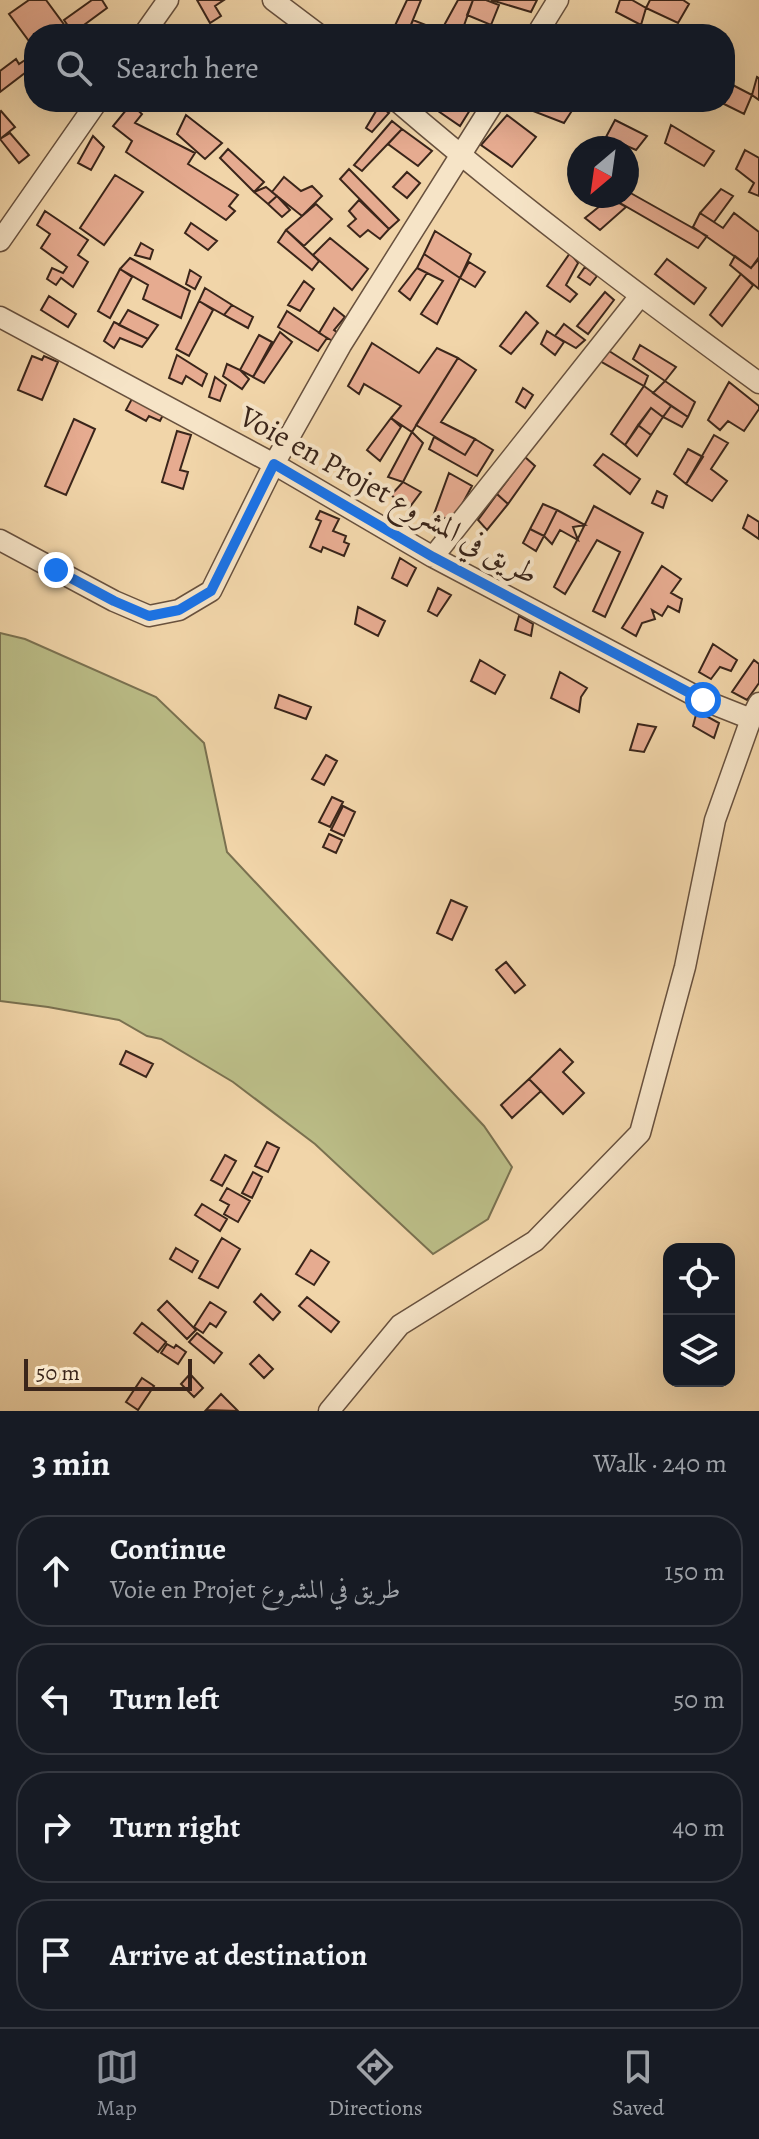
<!DOCTYPE html>
<html lang="en">
<head>
<meta charset="utf-8">
<style>
	body { margin:0; font-family:Alegreya,Amiri,serif; background:#20242c; color:#f1f3f6 }
	.controls { position:absolute; right:24px; bottom:24px; display:grid; overflow:hidden; border-radius:16px; box-shadow:0 8px 32px #0002 }
	.controls button { width:72px; height:72px; display:grid; place-items:center; padding:0; border:0; border-bottom:2px solid #363941; background:#171b24; color:#f1f3f6; font:40px sans-serif }
	.compass { position:absolute; left:567px; top:136px; width:72px; height:72px; border-radius:50%; background:#171b24; box-shadow:0 8px 32px #0002; rotate:209deg }
	.scale { position:absolute; left:24px; bottom:20px; width:168px; box-sizing:border-box; padding-left:8px; border:4px solid #3a251a; border-top:0; font-size:22px; line-height:28px; white-space:nowrap; color:#3a251a; -webkit-text-stroke:6px #f6e4c7; paint-order:stroke }
	.stop { position:absolute; width:24px; height:24px; margin:-18px; border:6px solid #1a73e8; border-radius:50%; background:#fff }
	.stop.end { background:#1a73e8; border-color:#fff; box-shadow:0 2px 8px #0008 }
	.list { margin:0; padding:0; list-style:none }
	h2 { display:flex; justify-content:space-between; align-items:center; height:104px; margin:0; padding:0 32px; font-size:34px }
	h2 small { font-size:26px; font-weight:400; color:#9ea1a6 }
	.list li { display:grid; grid-template-columns:52px 1fr auto; gap:24px; align-items:center; box-sizing:border-box; height:112px; margin:0 16px 16px; padding:0 16px; border:2px solid #363941; border-radius:32px }
	.list b { display:block; font-size:30px; white-space:nowrap }
	.list p { margin:0; font-size:26px; white-space:nowrap; color:#9ea1a6 }
	.list em { font-size:26px; font-style:normal; color:#9ea1a6 }
	.icon { flex:none; width:44px; height:44px; fill:none; stroke:currentColor; stroke-width:2; stroke-linecap:round; stroke-linejoin:round }
	.map { position:relative; flex:none; width:759px; height:1411px; overflow:hidden }
	.search { position:absolute; background:#171b24; box-shadow:0 8px 32px #0002; left:24px; right:24px; top:24px; height:88px; display:flex; align-items:center; gap:20px; box-sizing:border-box; padding:0 28px; border-radius:32px; color:#9ea1a6; font-size:30px }
	.sheet { height:616px; background:#171b24 }
	nav { display:flex; justify-content:space-around; align-items:center; box-sizing:border-box; height:112px; border-top:2px solid #363941; background:#171b24; font-size:22px; color:#9ea1a6 }
	nav a { display:grid; justify-items:center; gap:4px }
	nav .on { color:#8c9099 }
	.map>svg:first-child { display:block }
	.green { fill:#bbbd87; stroke:#7a7150; stroke-width:2 }
	.building { fill:#e6ab90; stroke:#3a251a; stroke-width:2 }
	.lines { fill:none; stroke-linecap:round; stroke-linejoin:round }
	.minor-casing { stroke:#68513e; stroke-width:23 }
	.minor { stroke:#f6e4c7; stroke-width:20 }
	.route { stroke:#1a73e8; stroke-width:10 }
	.labels { text-anchor:middle; dominant-baseline:central; stroke-width:8; stroke-linejoin:round; paint-order:stroke }
	.street-label { font-size:30px; fill:#3a251a; stroke:#f6e4c7 }
</style>
</head>
<body>
<div class="map">
<svg width="759" height="1411" viewBox="0 0 759 1411">
	<rect width="100%" height="100%" fill="#f1d5a9"/>
	<filter id="stains"><feTurbulence type="fractalNoise" baseFrequency=".0025" numOctaves="4"/><feColorMatrix values="0 0 0 0 .2 0 0 0 0 .09 0 0 0 0 .02 0 0 0 .5 -.17"/></filter>
	<radialGradient id="worn" r=".72"><stop offset=".6" stop-color="#630" stop-opacity="0"/><stop offset="1" stop-color="#630" stop-opacity=".3"/></radialGradient>
	<path class="green" d="M0,633l25,6 131,58 48,46 23,109 257,274 28,41 -24,52 -55,35 -118,-110 -82,-62 -72,-43 -14,-3 -28,-16 -71,-13 -48,-6z"/>
	<path class="building" d="M29,0h17l25,34h-37v14l-25,-34z
		M92,0h10l5,8 -34,25 -9,-13z
		M197,0h27l-9,6 6,10 -11,7z
		M407,0h14l-13,32 5,2h-22z
		M458,0h15l-12,34h-48l-5,-2 5,-12 28,11z
		M473,0h13l13,5 -8,20 -24,-10z
		M491,0h46l-6,12z
		M620,0h12l14,8 -5,17 -25,-13z
		M650,0h33l6,4 -11,19 -32,-15z
		M28,58l6,8 -34,26v-21l16,-12 3,5z
		M757,77l2,1v22l-7,-5z
		M725,81l27,14 -8,19 -24,-12h5z
		M425,102h50l-15,24z
		M516,102h51l8,4 -11,17 -49,-19z
		M131,104l11,10 -7,9 60,30 -7,11 50,31 -9,11 6,5 -9,9 -100,-68 6,-11 -19,-15z
		M379,106l10,7 -17,19 -6,-4z
		M1,111l14,16 -15,12v-27z
		M186,115l36,28 -17,16 -28,-25z
		M507,115l29,22 -24,30 -31,-22z
		M615,120l32,16 -11,14 -30,-13z
		M392,121l10,8 -40,42 -8,-6z
		M671,125l43,26 -10,15 -39,-23z
		M402,129l30,22 -14,15 -30,-22z
		M10,133l19,22 -10,8 -19,-24z
		M93,136l11,11 -13,23 -13,-7z
		M228,149l36,33 -10,10 -34,-34z
		M745,150l14,8v38l-10,-4 5,-9 -18,-14z
		M349,169l50,51 -10,9 -49,-50z
		M407,172l13,11 -13,15 -14,-11z
		M115,175l28,17 -39,53 -24,-17z
		M284,177l17,14 11,-5 10,10 -20,20 -30,-24z
		M266,187l11,9 -9,8 -14,-12z
		M721,189l12,7 -19,26 -14,-9z
		M627,191l80,45 -9,12 -90,-52h19z
		M277,196l13,14 -8,7 -14,-13z
		M610,198l16,9 -26,23 -15,-12z
		M359,200l30,29 -9,10 -12,-9 -8,7 -12,-11 8,-7 -7,-8z
		M316,204l16,15 -28,27 -18,-16z
		M45,211l43,29 -10,15 10,7 -15,25 -12,-9 -5,7 -9,-6 5,-11 11,5 4,-6 -26,-19 9,-14 -13,-9z
		M700,213l23,15 11,-15 25,19v25l-8,11 -58,-41z
		M191,223l26,18 -9,9 -23,-17z
		M286,230l33,31 -7,9 -34,-28z
		M435,231l36,23 -11,24 -36,-24z
		M330,238l38,31 -16,21 -39,-35z
		M141,243l12,7 -3,9 -15,-4z
		M570,253l8,10 -12,22 11,9 -7,8 -23,-16z
		M424,254l36,24 -23,46 -16,-10 22,-33 -26,-13z
		M735,256l16,12 8,-9v30l-29,-24z
		M130,258l60,33 -9,27 -38,-19 5,-14 -28,-16z
		M667,259l39,29 -12,16 -39,-30z
		M469,262l16,10 -10,15 -15,-9z
		M585,267l12,9 -7,9 -12,-8z
		M417,268l10,5 -17,27 -11,-9z
		M120,269l12,8 -22,41 -12,-7z
		M190,270l11,7 -6,12 -9,-5z
		M741,274l12,11 -31,41 -12,-11z
		M304,281l10,8 -14,22 -12,-6z
		M205,288l27,17 -8,10 -25,-14z
		M605,292l9,8 -26,34 -11,-8z
		M49,296l27,18 -8,13 -27,-17z
		M199,301l14,9 -24,46 -13,-7z
		M232,305l21,12 -5,11 -24,-13z
		M334,308l11,9 -11,13 8,6 -6,7 -17,-10z
		M128,310l30,15 -10,14 -29,-14z
		M287,311l40,27 -9,13 -40,-24z
		M526,312l12,11 -27,31 -11,-8z
		M114,322l34,17 -6,8 -22,-9 -6,10 -10,-7z
		M564,324l21,16 -9,8 -21,-12z
		M547,331l17,11 -9,13 -14,-11z
		M280,332l12,10 -28,41 -11,-6z
		M259,335l13,7 -19,35 -13,-7z
		M372,343l47,30 18,-25 21,10 -46,74 -21,-14 10,-12 -37,-22 -5,10 -11,-8z
		M640,345l36,22 -11,14 -32,-22z
		M606,349l42,27 -4,10 -44,-25z
		M177,355l30,19 -5,12 -16,-10 -4,8 -13,-6z
		M32,356l10,4 2,-4 14,6 -16,38 -24,-10z
		M458,358l18,12 -35,52 34,17 -10,16 -49,-30z
		M227,364l13,6 9,9 -7,10 -19,-13z
		M215,377l11,8 -6,16 -11,-4z
		M665,381l30,21 -7,15 -35,-24z
		M729,382l30,24v3l-15,22 -16,-10 -8,9 -12,-10z
		M644,386l27,20 -8,11 -12,-9 -26,37 -14,-11z
		M523,388l10,7 -8,13 -9,-6z
		M134,395l31,16 -5,10 -11,-5 -3,5 -20,-11z
		M671,406l17,11 -6,10 -19,-10z
		M651,408l12,9 -12,18 -13,-10z
		M391,418l10,9 -21,34 -13,-11z
		M74,419l21,10 -29,66 -21,-9z
		M638,425l13,10 -14,21 -12,-11z
		M177,431l14,4 -11,35 8,2 -5,17 -21,-7z
		M412,432l11,11 -20,39 -15,-5z
		M714,435l14,8 -17,26 16,12 -15,20 -26,-17z
		M434,437l31,18 10,-16 18,11 -16,26 -48,-27z
		M688,449l15,8 -17,27 -12,-10z
		M603,454l37,25 -10,15 -36,-29z
		M525,457l10,9 -27,38 -11,-10z
		M449,473l23,13 -19,35 -19,-7z
		M403,482l18,10 -12,16 -18,-13z
		M657,491l10,5 -4,12 -11,-5z
		M497,494l11,10 -21,26 -9,-10z
		M543,504l14,6 -13,26 -14,-7z
		M594,506l49,27 -38,84 -12,-6 27,-59 -23,-12 -32,54 -11,-7z
		M557,510l28,15 -12,2 5,13 -18,-10 -8,14 -8,-8z
		M320,511l19,8 -6,12 13,5 -2,6 5,2 -5,12 -21,-9 -2,5 -11,-5 11,-26 -5,-2z
		M748,515l11,7v17l-16,-11z
		M530,529l14,7 -8,15 -13,-8z
		M400,558l16,10 -9,18 -15,-8z
		M662,566l19,13 -10,14 11,6 -3,13 -11,-6 -6,10 -10,-6 3,9 -13,4 -6,13 -14,-8z
		M438,588l13,7 -14,21 -9,-5z
		M358,607l27,14 -7,15 -23,-12z
		M519,616l14,8 -2,12 -16,-6z
		M713,644l24,16 -6,11 -11,-4 -9,12 -12,-7z
		M480,660l25,15 -10,19 -24,-13z
		M754,660l5,4v19l-12,17 -15,-8z
		M560,672l27,16 -6,9 -2,15 -28,-14z
		M279,695l32,12 -5,12 -31,-11z
		M697,711l22,12 -5,15 -21,-12z
		M638,724l18,3 -12,25 -14,-2z
		M326,755l11,6 -13,24 -12,-6z
		M332,797l11,5 -13,25 -11,-5z
		M343,806l12,6 -11,24 -13,-6z
		M329,834l13,6 -6,13 -13,-6z
		M451,900l16,7 -15,33 -15,-7z
		M506,962l19,23 -10,8 -19,-23z
		M560,1049l13,13 -10,10 21,21 -21,21 -34,-35z
		M126,1051l27,13 -7,13 -26,-13z
		M529,1079l12,12 -29,27 -11,-13z
		M267,1142l12,6 -11,24 -13,-6z
		M225,1155l11,6 -14,25 -11,-6z
		M253,1172l9,5 -10,21 -10,-5z
		M227,1188l23,13 -12,21 -14,-8 5,-9 -9,-5z
		M202,1204l25,15 -7,12 -25,-16z
		M222,1238l18,11 -22,39 -19,-10z
		M176,1248l22,13 -6,11 -22,-13z
		M311,1250l18,12 -15,23 -18,-11z
		M261,1294l19,18 -7,8 -19,-18z
		M307,1297l32,25 -8,10 -32,-26z
		M167,1301l29,29 -9,9 -29,-29z
		M210,1302l16,10 -10,15 -6,-4 -7,10 -9,-6z
		M142,1323l24,19 -8,10 -24,-19z
		M197,1333l25,20 -8,10 -25,-21z
		M167,1344l7,4 2,-3 10,7 -8,12 -17,-11z
		M259,1355l14,14 -9,9 -14,-14z
		M190,1374l13,14 -9,9 -13,-13z
		M142,1378l12,8 -16,24 -12,-8z
		M221,1394l17,17 -32,-1z"/>
	<g class="lines">
		<g class="minor-casing">
			<path id="minor" d="M273,0l45,34
				M144,34l24,-34
				M537,34l21,-34
				M398,102c116,100 238,191 361,281
				M0,241l97,-139
				M0,317l274,147 159,93 270,143 48,19
				M0,540l114,61 35,15 30,-6 32,-19 63,-127 67,-119 153,-243
				M433,557l207,-261
				M329,1411l71,-86 135,-84 105,-108 45,-166 30,-147 36,-101 8,-16"/>
		</g>
		<use href="#minor" class="minor"/>
	</g>
	<g class="lines">
		<path class="route" d="M56,570l58,31 35,15 30,-6 32,-19 63,-127 159,93 270,143"/>
	</g>
	<g class="labels">
		<g class="street-label">
			<text transform="translate(389 495) rotate(29)">Voie en Projet طريق في المشروع</text>
		</g>
	</g>
	<rect width="100%" height="100%" filter="url(#stains)"/>
	<rect width="100%" height="100%" fill="url(#worn)"/>
</svg>
<div class="controls">
<button><svg class="icon" aria-label="locate" viewBox="0 0 24 24"><circle cx="12" cy="12" r="6"/><path d="M12 2v4M12 18v4M2 12h4M18 12h4"/></svg></button>
<button><svg class="icon" aria-label="layers" viewBox="0 0 24 24"><path d="M12 4l9 5-9 5-9-5zM3 14l9 5 9-5"/></svg></button>
</div>
<svg class="compass" viewBox="-18 -18 36 36"><path d="M0-13l5 13h-10z" fill="#e53935"/><path d="M0 13l5-13h-10z" fill="#9ea1a6"/></svg>
<div class="scale">50 m</div>
<div class="stop" style="left:703px;top:700px"></div>
<div class="stop end" style="left:56px;top:570px"></div>
<div class="search"><svg class="icon" aria-label="search" viewBox="0 0 24 24"><circle cx="10" cy="10" r="6"/><path d="M15 15l6 6"/></svg>Search here</div>
</div>
<section class="sheet">
<h2>3 min<small>Walk · 240 m</small></h2>
<ul class="list">
<li><svg class="icon" aria-label="ahead" viewBox="0 0 24 24"><path d="M12 20V5M6 11l6-6 6 6"/></svg><div><b>Continue</b><p>Voie en Projet طريق في المشروع</p></div><em>150 m</em></li>
<li><svg class="icon" aria-label="left" viewBox="0 0 24 24"><path d="M17 20v-9H6M10 6l-5 5 5 5"/></svg><div><b>Turn left</b></div><em>50 m</em></li>
<li><svg class="icon" aria-label="right" viewBox="0 0 24 24"><path d="M7 20v-9h11M14 6l5 5-5 5"/></svg><div><b>Turn right</b></div><em>40 m</em></li>
<li><svg class="icon" aria-label="arrive" viewBox="0 0 24 24"><path d="M6 21V4h12l-3 4 3 4H6"/></svg><div><b>Arrive at destination</b></div></li>
</ul>
</section>
<nav>
<a class="on"><svg class="icon" aria-label="map" viewBox="0 0 24 24"><path d="M3 6l6-2 6 2 6-2v14l-6 2-6-2-6 2zM9 4v14M15 6v14"/></svg>Map</a>
<a><svg class="icon" aria-label="directions" viewBox="0 0 24 24"><path d="M12 3l9 9-9 9-9-9zM9 14v-3h6M13 9l2 2-2 2"/></svg>Directions</a>
<a><svg class="icon" aria-label="saved" viewBox="0 0 24 24"><path d="M7 4h10v16l-5-4-5 4z"/></svg>Saved</a>
</nav>
</body>
</html>
